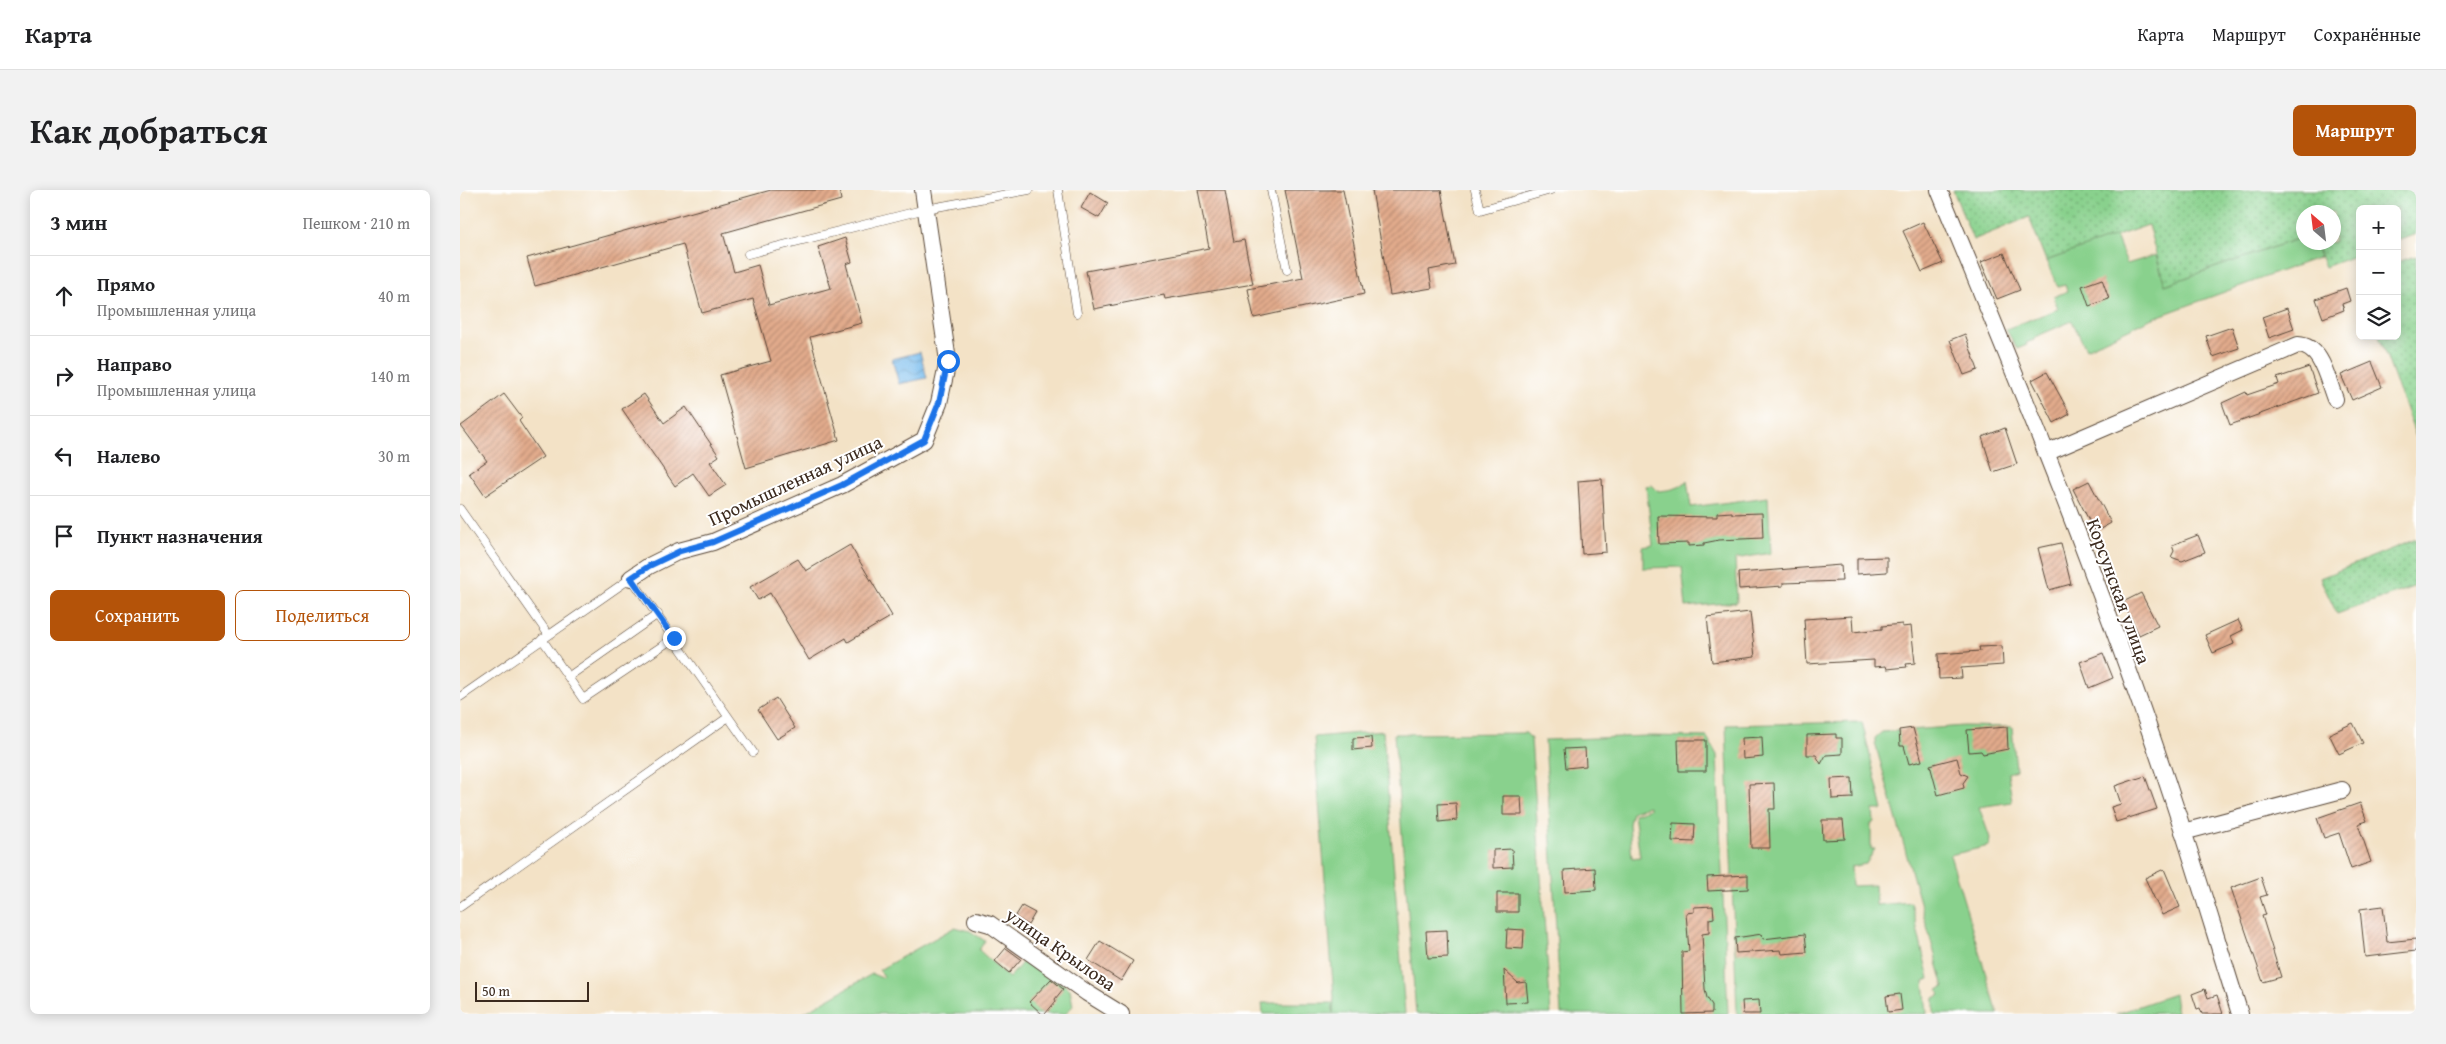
<!DOCTYPE html>
<html lang="ru">
<head>
<meta charset="utf-8">
<style>
	body { margin:0; font-family:"Gentium Book Plus",serif; background:#f2f2f2; color:#202124 }
	.controls { position:absolute; right:15px; top:15px; display:grid; overflow:hidden; border-radius:8px; box-shadow:0 2px 12px #0003 }
	.controls button { width:45px; height:45px; display:grid; place-items:center; padding:0; border:0; border-bottom:1px solid #e0e0e0; background:#fff; color:#202124; font:25px sans-serif }
	.compass { position:absolute; left:1836px; top:15px; width:45px; height:45px; border-radius:50%; background:#fff; box-shadow:0 2px 12px #0003; rotate:332deg }
	.scale { position:absolute; left:15px; bottom:12px; width:114px; box-sizing:border-box; padding-left:5px; border:2px solid #3b2a1e; border-top:0; font-size:14px; line-height:18px; white-space:nowrap; color:#3b2a1e; -webkit-text-stroke:4px #fff; paint-order:stroke }
	.stop { position:absolute; width:15px; height:15px; margin:-11px; border:4px solid #1a73e8; border-radius:50%; background:#fff }
	.stop.end { background:#1a73e8; border-color:#fff; box-shadow:0 1px 5px #0008 }
	.list { margin:0; padding:0; list-style:none }
	h2 { display:flex; justify-content:space-between; align-items:center; height:65px; margin:0; padding:0 20px; font-size:21px }
	h2 small { font-size:16px; font-weight:400; color:#757577 }
	.list li { display:grid; grid-template-columns:32px 1fr auto; gap:15px; align-items:center; box-sizing:border-box; height:80px; padding:0 20px; border-top:1px solid #e0e0e0 }
	.list b { display:block; font-size:19px; white-space:nowrap }
	.list p { margin:0; font-size:16px; white-space:nowrap; color:#757577 }
	.list em { font-size:16px; font-style:normal; color:#757577 }
	.actions { display:flex; gap:10px; padding:15px 20px }
	.actions a { flex:1; padding:11px 0; border:1px solid #b45309; border-radius:8px; text-align:center; font-size:18px; color:#b45309 }
	.actions .main { background:#b45309; color:#fff }
	.icon { flex:none; width:28px; height:28px; fill:none; stroke:currentColor; stroke-width:2; stroke-linecap:round; stroke-linejoin:round }
	.map { position:relative; flex:none; width:1956px; height:824px; overflow:hidden; border-radius:8px }
	header { display:flex; align-items:center; gap:30px; box-sizing:border-box; height:70px; padding:0 25px; background:#fff; border-bottom:1px solid #e0e0e0 }
	header strong { font-size:24px }
	nav { display:flex; gap:28px; margin-inline-start:auto; font-size:18px }
	.intro { display:flex; align-items:center; justify-content:space-between; box-sizing:border-box; height:120px; padding:0 30px }
	h1 { margin:0; font-size:35px }
	.button { padding:12px 22px; border-radius:8px; background:#b45309; color:#fff; font-size:18px; font-weight:700 }
	main { display:flex; gap:30px; padding:0 30px }
	aside { flex:1; background:#fff; border-radius:8px; box-shadow:0 2px 12px #0003 }
	.map>svg:first-child { display:block }
	.grass { fill:url(#grass-dots); stroke:#627e56 }
	.garden { fill:#89d18d; stroke:#627e56; fill-rule:evenodd }
	.water { fill:url(#water-waves); stroke:#587285 }
	.building { fill:url(#building-hatch) }
	.lines { fill:none; stroke-linecap:round; stroke-linejoin:round }
	.lane-casing { stroke:#574637; stroke-width:9 }
	.street-casing { stroke:#574637; stroke-width:18 }
	.lane { stroke:#fff; stroke-width:8 }
	.street { stroke:#fff; stroke-width:16 }
	.route { stroke:#1a73e8; stroke-width:6 }
	.labels { text-anchor:middle; dominant-baseline:central; stroke-width:4; stroke-linejoin:round; paint-order:stroke }
	.street-label { font-size:19px; fill:#3b2a1e; stroke:#fff }
</style>
</head>
<body>
<header>
<strong>Карта</strong>
<nav><a>Карта</a><a>Маршрут</a><a>Сохранённые</a></nav>
</header>
<div class="intro"><h1>Как добраться</h1><a class="button">Маршрут</a></div>
<main>
<aside>
<h2>3 мин<small>Пешком · 210 m</small></h2>
<ul class="list">
<li><svg class="icon" aria-label="ahead" viewBox="0 0 24 24"><path d="M12 20V5M6 11l6-6 6 6"/></svg><div><b>Прямо</b><p>Промышленная улица</p></div><em>40 m</em></li>
<li><svg class="icon" aria-label="right" viewBox="0 0 24 24"><path d="M7 20v-9h11M14 6l5 5-5 5"/></svg><div><b>Направо</b><p>Промышленная улица</p></div><em>140 m</em></li>
<li><svg class="icon" aria-label="left" viewBox="0 0 24 24"><path d="M17 20v-9H6M10 6l-5 5 5 5"/></svg><div><b>Налево</b></div><em>30 m</em></li>
<li><svg class="icon" aria-label="arrive" viewBox="0 0 24 24"><path d="M6 21V4h12l-3 4 3 4H6"/></svg><div><b>Пункт назначения</b></div></li>
</ul>
<div class="actions"><a class="main">Сохранить</a><a>Поделиться</a></div>
</aside>
<div class="map">
<svg width="1956" height="824" viewBox="0 0 1956 824">
	<defs>
		<pattern id="grass-dots" width="8" height="8" patternUnits="userSpaceOnUse" patternTransform="scale(1.25)"><rect width="8" height="8" fill="#89d18d"/><path d="M2 2h.1M6 6h.1" fill="none" stroke="#71aa73" stroke-width="1.8" stroke-linecap="round"/></pattern>
		<pattern id="water-waves" width="16" height="10" patternUnits="userSpaceOnUse" patternTransform="scale(1.25)"><rect width="16" height="10" fill="#74baec"/><path d="M0 5q4-4 8 0t8 0" fill="none" stroke="#6097bf"/></pattern>
		<pattern id="building-hatch" width="6" height="6" patternUnits="userSpaceOnUse" patternTransform="scale(1.25)"><rect width="6" height="6" fill="#e2ab8c"/><path d="M-1 1l2-2M0 6l6-6M5 7l2-2" fill="none" stroke="#b88b72"/></pattern>
	</defs>
	<rect width="100%" height="100%" fill="#fff"/>
	<filter id="ink" filterUnits="userSpaceOnUse"><feTurbulence type="fractalNoise" baseFrequency=".02" numOctaves="2"/><feDisplacementMap in="SourceGraphic" scale="10" xChannelSelector="R" yChannelSelector="G"/><feConvolveMatrix kernelMatrix="1 2 1 2 8 2 1 2 1" color-interpolation-filters="sRGB"/></filter>
	<filter id="wash" filterUnits="userSpaceOnUse"><feTurbulence type="fractalNoise" baseFrequency=".0096" numOctaves="4" result="noise"/><feDisplacementMap in="SourceGraphic" scale="20" xChannelSelector="R" yChannelSelector="G"/><feGaussianBlur stdDeviation="1.12" result="paint"/><feColorMatrix in="noise" values="0 0 0 0 0 0 0 0 0 0 0 0 0 0 0 0 0 1.4 0 .05"/><feComposite in="paint" operator="in"/></filter>
	<g filter="url(#wash)">
		<rect width="100%" height="100%" fill="#f3e2c6"/>
		<path class="grass" d="M1493,0h463v44l-19,7v-32h-37v45l-35,13 -10,-24 19,-1v-30h-30l-1,25 -138,48 -17,-60 -102,36 -17,-44 -56,23z
			M1956,66v181l-37,-101h18v-74z
			M1956,349v47l-79,28 -17,-36z"/>
		<path class="garden" d="M1656,46l11,28 29,-9 9,30 138,-48 1,5 11,1 5,14 -172,63 -62,29 -14,-28 -37,16 -1,3 -8,3 1,2 -10,4 -11,-20 52,-20 -4,-12 13,-6 -2,-6 -7,2 -12,-26z
			M1227,290l4,27 77,-10 3,56 -36,6 2,43 -51,5 -4,-40 -39,1v-21l10,-2 -7,-59 6,-1 6,6c11,-1 23,-2 29,-11z
			M1402,532l21,88h-10l1,12 -3,2v25h4l-9,15 -15,3 1,19 23,-1 1,20 35,-3 18,77 -5,2 3,33h-190l-11,-289z
			M1504,536l48,1 4,43 -8,3 4,29 -33,5 11,31 -1,8 -39,9 48,159h-64v-16l6,-3 -2,-5 6,-3 -69,-244v-5l7,-6z
			M923,541l22,283h-142l-1,-11h71v10l1,-16 -20,-260z
			M1066,543l5,6 20,275h-135l-22,-280z
			M1186,546l61,1 10,18 11,259h-167l-16,-274zM1189,616v3l-15,5 6,43 -8,1 -3,-34 3,-12z
			M495,737l15,4 15,10 -6,9 30,28 18,-21 43,32 3,17 -8,8h-263l70,-40 10,4 2,-2 -5,-6z
			M1714,804l3,19 -61,1z"/>
		<path class="water" d="M460,162l7,26 -28,6 -7,-25z"/>
		<g id="blocks">
			<path class="building" d="M311,0h68l2,10 -118,33 11,39 24,-7 11,40 62,-17 -13,-41 27,-9 7,24 -6,2 16,59 -52,14 29,103 -93,28 -26,-93 51,-14 -18,-62 -51,14 -19,-69 -148,42 -8,-28z
				M738,0h27l9,52 10,-2 9,44 -88,15 -1,-4 -70,14 -8,-38 123,-23z
				M825,0h58l21,104 -110,24 -6,-29 55,-11z
				M912,0h69l14,75 -26,5 3,18 -42,7z
				M630,2l18,11 -9,15 -18,-10z
				M1463,32l20,41 -21,9 -19,-41z
				M1544,63l16,37 -23,9 -16,-37z
				M1642,89l7,20 -20,7 -7,-20z
				M1886,98l4,13 -8,3 2,6 -21,8 -7,-19z
				M1827,118l7,21 -25,9 -7,-21z
				M1772,137l7,21 -26,9 -7,-21z
				M1505,144l13,36 -14,5 -14,-35z
				M1912,172l10,25 -30,13 -11,-25z
				M1849,177l9,26 -88,32 -8,-22 24,-11 1,3 32,-11 -2,-6z
				M1587,182l23,42 -16,9 -22,-43z
				M44,204l18,24 -3,3 24,36 -58,39 -16,-23 18,-12 -26,-35z
				M184,204l20,29 22,-16 33,49 -9,6 16,23 -17,11 -16,-23 -18,13 -53,-77z
				M1545,238l12,36 -24,8 -11,-35z
				M1142,289l4,73 -24,2 -4,-73z
				M1629,291l22,42 -16,9 -22,-43z
				M1272,322v2l30,-1 1,25 -44,2 -15,3v2l-15,1v-3l-30,1 -1,-28 59,1v-4z
				M1738,345l7,17 -23,9 -11,-4 3,-6 -2,-6z
				M1601,353l10,41 -22,6 -11,-42z
				M390,355l42,71 -44,26 -2,-4 -37,22 -39,-67 -12,7 -8,-13 48,-28 8,12z
				M1427,367v15l-30,2v-16z
				M1381,375l1,16 -59,2v3l-44,3 -1,-16z
				M1681,403l17,33 -19,9 -16,-33z
				M1290,422l5,45 -43,5 -5,-45z
				M1392,426l1,16 29,-3v-3l20,-2v3l9,-1 4,37 -9,1 1,3 -20,2 -1,-3 -12,1v-7l-67,4 -3,-45z
				M1778,430l5,10 -12,6 3,8 -21,9 -8,-18z
				M1542,456l1,19 -42,3 1,10 -23,1 -1,-25 42,-3 -1,-4z
				M1643,463l10,25 -24,10 -9,-26z
				M316,508l19,30 -18,11 -19,-29z
				M1893,533l10,20 -24,11 -10,-20z
				M1547,537l1,22 -25,5 -2,-3 -12,1 -2,-22z
				M1453,538l9,33 -13,3 -5,-18h-4l-1,-16z
				M1376,544v4h6v16l-16,1 -5,9 -5,-9h-9v-20z
				M911,547l1,11 -19,2v-12z
				M1302,547l1,20 -20,2 -1,-21z
				M1218,550h28v31h-27z
				M1125,558l1,18 -20,2 -2,-19z
				M1497,568l4,15 7,3 -5,7 1,5 -26,7 -8,-30z
				M1685,586l12,33 -41,13 -5,-15 10,-3 -6,-18z
				M1392,588l1,20 -21,1 -1,-20z
				M1314,593l1,26h-6l1,39h-19l-2,-64z
				M1043,606h18l1,19h-19z
				M996,613l1,17 -18,2 -1,-18z
				M1900,613l7,18 -9,3 13,38 -20,7 -12,-36 -15,5 -7,-20z
				M1362,630h21l2,19 -22,1z
				M1213,633l22,1 -1,18 -22,-1z
				M1052,659l1,18 -20,1v-18z
				M1135,678l1,22 -31,2 -1,-22z
				M1704,679l16,38 -18,8 -17,-37z
				M1288,685v14l-40,2 -1,-14z
				M1801,687l6,18 -7,2 6,18 -4,1 19,61 -18,5 -32,-94z
				M1037,703h21v19h-21z
				M562,716l13,7 -7,12 -13,-8z
				M1253,716l1,12 -5,1v14l-7,1 3,55 2,9 5,7v8l-29,1 -1,-62 7,-1 -3,-38 8,-1v-5z
				M1923,716l4,36 29,-3v12l-51,6 -5,-48z
				M1047,739l17,1 -1,19 -17,-1z
				M987,740l1,27 -20,1 -2,-27z
				M1302,744l1,5 42,-5 2,18 -25,2 -1,-4 -45,3 -1,-15z
				M640,751l33,20 -12,20 -33,-21z
				M546,758l15,11 -12,14 -14,-12z
				M1044,780l14,13 8,-1 2,20 -22,1z
				M591,789l12,10 -8,10 1,2 -11,13h-3l-13,-12z
				M1745,799l3,9 9,-3 6,19h-21l-2,-6 -3,1 -5,-15z
				M1440,804l2,16 -14,2 -2,-16z
				M1299,810l1,14h-17l-1,-13z"/>
		</g>
	</g>
	<g filter="url(#ink)">
		<use href="#blocks" fill-opacity="0" stroke="#574637" stroke-width="1"/>
		<g class="lines">
			<g class="lane-casing">
				<path id="lane" d="M598,0l19,123
					M811,0l16,80
					M1015,0l5,20 71,-20
					M288,64l178,-45 103,-19
					M0,319l88,125
					M82,449l26,38 90,-63
					M108,487l15,22 91,-61
					M0,507l171,-119 122,174
					M0,717l267,-189"/>
			</g>
			<g class="street-casing">
				<path id="street" d="M1479,0c84,202 167,405 235,613 23,70 44,141 66,211
					M1586,263l252,-108c24,1 29,34 37,54
					M171,388l18,-12 30,-15 34,-9 129,-57 82,-45 15,-37 9,-42 -25,-171
					M1723,642l159,-42
					M516,730l14,4 97,69 34,21"/>
			</g>
			<use href="#lane" class="lane"/>
			<use href="#street" class="street"/>
		</g>
	</g>
	<g class="lines" filter="url(#ink)">
		<path class="route" d="M214,448l-43,-60 18,-12 31,-15 33,-9 129,-57 82,-45 15,-37 9,-42"/>
	</g>
	<g class="labels">
		<g class="street-label">
			<text transform="translate(335 290) rotate(-25)">Промышленная улица</text>
			<text transform="translate(1659 401) rotate(70)">Корсунская улица</text>
			<text transform="translate(601 759) rotate(35)">улица Крылова</text>
		</g>
	</g>
</svg>
<div class="controls">
<button>+</button>
<button>−</button>
<button><svg class="icon" aria-label="layers" viewBox="0 0 24 24"><path d="M12 4l9 5-9 5-9-5zM3 14l9 5 9-5"/></svg></button>
</div>
<svg class="compass" viewBox="-18 -18 36 36"><path d="M0-13l5 13h-10z" fill="#e53935"/><path d="M0 13l5-13h-10z" fill="#757577"/></svg>
<div class="scale">50 m</div>
<div class="stop" style="left:488px;top:171px"></div>
<div class="stop end" style="left:214px;top:448px"></div>
</div>
</main>
</body>
</html>
